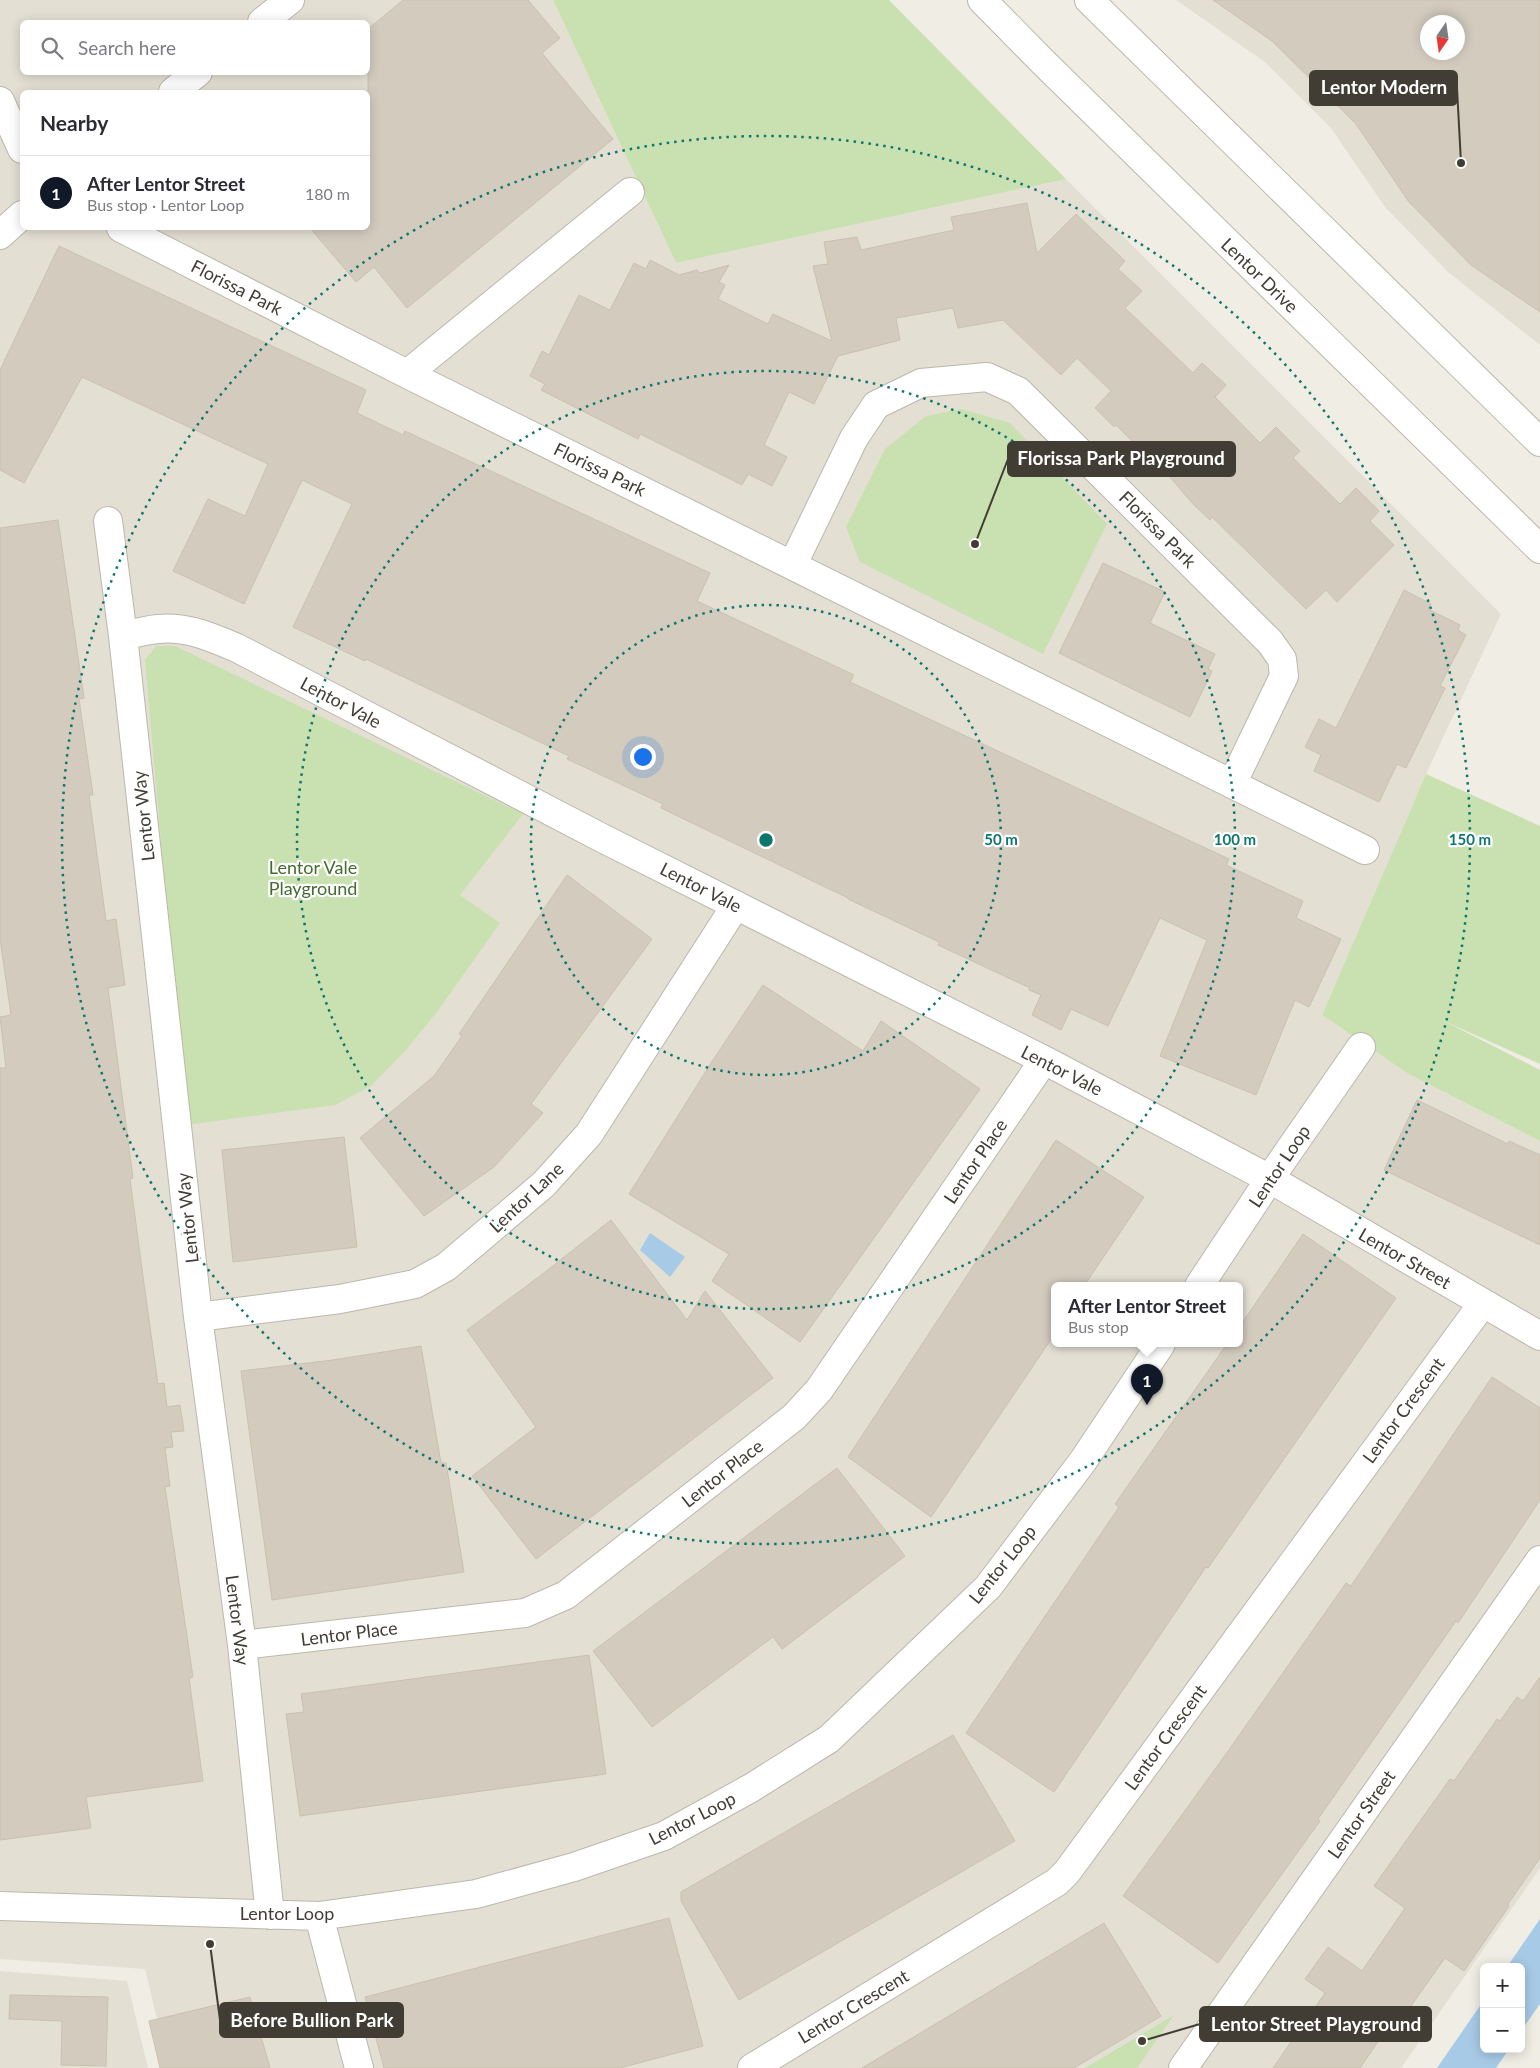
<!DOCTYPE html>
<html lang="en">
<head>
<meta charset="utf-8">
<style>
	body { margin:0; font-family:Lato,sans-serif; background:#f2f2f3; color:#2b2b33 }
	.controls { position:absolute; right:15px; bottom:15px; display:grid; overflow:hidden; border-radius:8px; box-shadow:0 2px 12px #0003 }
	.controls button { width:45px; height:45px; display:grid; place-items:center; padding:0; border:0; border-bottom:1px solid #e1e1e2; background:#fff; color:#2b2b33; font:25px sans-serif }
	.compass { position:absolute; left:1420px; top:15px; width:45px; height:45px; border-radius:50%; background:#fff; box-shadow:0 2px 12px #0003; rotate:193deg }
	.you { position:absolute; left:642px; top:756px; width:18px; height:18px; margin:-12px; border:4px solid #fff; border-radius:50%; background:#1a73e8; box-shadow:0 0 0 8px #1a73e833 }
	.badge { display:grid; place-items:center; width:32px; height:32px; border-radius:50%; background:#111827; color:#fff; font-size:16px; font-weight:700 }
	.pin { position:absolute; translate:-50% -41px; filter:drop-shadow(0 1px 2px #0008) }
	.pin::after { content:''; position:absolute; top:26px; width:18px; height:15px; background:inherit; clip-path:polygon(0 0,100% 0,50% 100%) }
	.popup { position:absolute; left:1051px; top:1282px; width:192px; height:65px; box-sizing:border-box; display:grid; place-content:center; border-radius:8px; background:#fff; filter:drop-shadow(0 1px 4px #0005); font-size:16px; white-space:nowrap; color:#7c7c81 }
	.popup b { font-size:19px; color:#2b2b33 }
	.popup::after { content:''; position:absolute; left:50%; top:100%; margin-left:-10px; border:10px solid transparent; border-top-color:#fff }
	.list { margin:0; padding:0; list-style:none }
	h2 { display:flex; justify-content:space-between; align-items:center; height:65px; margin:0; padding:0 20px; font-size:21px }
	h2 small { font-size:16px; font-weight:400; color:#7c7c81 }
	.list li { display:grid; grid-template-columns:32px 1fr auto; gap:15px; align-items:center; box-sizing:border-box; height:75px; padding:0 20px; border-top:1px solid #e1e1e2 }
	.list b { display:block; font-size:19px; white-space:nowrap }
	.list p { margin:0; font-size:16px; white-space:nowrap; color:#7c7c81 }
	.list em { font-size:16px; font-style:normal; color:#7c7c81 }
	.icon { flex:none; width:28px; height:28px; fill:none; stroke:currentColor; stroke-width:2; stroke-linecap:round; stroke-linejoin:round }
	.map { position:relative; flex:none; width:1540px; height:2068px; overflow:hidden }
	.search { position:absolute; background:#fff; box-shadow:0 2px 12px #0003; left:20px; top:20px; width:350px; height:55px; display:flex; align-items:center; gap:12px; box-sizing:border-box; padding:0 18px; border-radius:8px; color:#7c7c81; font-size:19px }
	.panel { position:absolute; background:#fff; box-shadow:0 2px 12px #0003; left:20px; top:90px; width:350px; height:140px; border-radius:8px }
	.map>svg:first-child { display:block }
	.residential { fill:#e3dfd3; fill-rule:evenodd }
	.green { fill:#c9e0b1 }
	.water { fill:#a7cae6 }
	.building { fill:#d3cbbe; stroke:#cac0af; fill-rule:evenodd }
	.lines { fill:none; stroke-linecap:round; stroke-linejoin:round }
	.minor-casing { stroke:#bdb7ab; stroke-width:30 }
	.minor { stroke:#fff; stroke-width:28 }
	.ring { fill:none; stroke:#0f766e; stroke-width:2.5; stroke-dasharray:2.5 5 }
	.labels { text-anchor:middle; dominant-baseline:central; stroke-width:4.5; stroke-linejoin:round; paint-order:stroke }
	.street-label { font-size:18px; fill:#413d35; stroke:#fff }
	.park-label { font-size:18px; fill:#446b30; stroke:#fff }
	.centre { fill:#0f766e; stroke:#fff; stroke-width:2.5 }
	.ring-label { font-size:15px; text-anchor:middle; font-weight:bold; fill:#0f766e; stroke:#fff; stroke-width:4.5; stroke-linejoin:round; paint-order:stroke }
	.leader { fill:none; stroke:#413d35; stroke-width:2 }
	.callout-dot { fill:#413d35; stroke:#fff; stroke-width:2 }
	.callout { fill:#413d35; stroke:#413d35; stroke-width:2 }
	.callout-label { font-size:19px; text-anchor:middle; font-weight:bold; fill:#fff }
</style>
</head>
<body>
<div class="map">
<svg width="1540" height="2068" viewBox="0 0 1540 2068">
	<rect width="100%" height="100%" fill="#f0ede4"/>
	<path class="residential" d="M0,0h553l123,263 390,-84 435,435 -75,160 -104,241 85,58 133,68v727l-139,200h-1232l-24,-99 -145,-10zM22,22h346v50h-346zM22,92h346v136h-346zM1054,1286h186v58h-186z
		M1176,0h364v345l-92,-73 -63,-65 -54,-79 -66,-66zM1428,22h30v30h-30z
		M0,1971l127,10 21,87h-148z"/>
	<path class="green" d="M553,0h336l177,179 -390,84z
		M961,409l49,14 97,101 -64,130 -183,-92 -14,-35 39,-78 41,-33z
		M156,646h19l348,168 -63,81 40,28 -63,89 -33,40 -33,34 -36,19 -149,20 -41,-465z
		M1426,774l114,52v238l-96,-43 96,49v71l-133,-68 -85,-58z
		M1174,2015l-37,53h-52z"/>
	<path class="water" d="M650,1233l35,24 -15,20 -30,-27z
		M1540,1919v85l-19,27v-64h-14z
		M1484,2000v49h25l-13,19h-59z"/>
	<path class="building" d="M403,0h125l32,38 -18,15 71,86 -206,169 -33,-41 -18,15 -46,-54h58v-199z
		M1213,0h327v312l-69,-47 -62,-63 -53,-78 -84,-83zM1428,22h30v30h-30z
		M1027,203l10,50 39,-39 49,47 -7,8 24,22 -17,17 68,65 9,-10 24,22 -11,12 45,46 16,-16 24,24 -7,7 47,46 16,-16 23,23 -9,10 24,24 -57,57 -11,-12 -20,19 -94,-92 -2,3 -17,-16 -30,-35 -2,1 -45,-45 -2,2 -19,-19 16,-17 -34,-33 -16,17 -58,-55 -45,8 -5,-20 -57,10 4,22 -62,16 -24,48 -25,-12 -25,53 23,12 -15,29 -24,-12 -6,11 -102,-51 -2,5 -97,-49 4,-6 -15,-8 12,-25 7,4 30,-60 31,15 24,-47 12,6 4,-9 29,15 18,-5 3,3 29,-8 -10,17 6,3 -7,14 50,25 5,-10 59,27 -19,-75 15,-2 -4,-22 33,-5 4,13 93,-20 -3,-13z
		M59,246l307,144 -9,23 46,22 2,-4 305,142 -13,28 157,74 -4,7 379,177 -3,6 77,36 -7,17 45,21 -32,68 -14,-7 -39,95 -96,-39 47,-116 -47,-22 -52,108 -37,-17 -10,21 -29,-15 9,-20 -12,-5 1,-2 -92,-43 1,-3 -91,-43v-1l-187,-90 2,-4 -96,-45 2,-3 -203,-97 -1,2 -72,-34 59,-123 -50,-24 -58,124 -71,-33 35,-72 37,17 23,-52 -186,-87 -58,106 -24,-13v-100z
		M58,520l26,178 -5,1 14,96h-4l17,126 10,-2 9,66 -17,3 25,190 -3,1 14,105 14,100 6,-1 3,24 13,-2 4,26 -13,1 2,15 -8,1 5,38 -5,1 28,190 -4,1 14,103 -117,16 5,31 -91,12v-772h6l-6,-51 11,-2 -11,-76v-411z
		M1103,563l62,29 -15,31 65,31 -7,15 4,2 -22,46 -131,-64z
		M1404,590l27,14 -3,5 32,16 -2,5 8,5 -26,51 5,2 -39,80 -9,-4 -18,38 -65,-31 7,-16 -16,-8 14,-28 17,9z
		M567,875l85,64 -121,165 12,9 -49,54 -70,49 -64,-78 74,-62 28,-40 -3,-2z
		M763,985l100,66 18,-30 99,68 -180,253 -88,-61 17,-27 -100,-60 84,-134z
		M1417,1100l91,44 1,-3 31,14v90l-156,-75z
		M344,1137l13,110 -124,15 -11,-112z
		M1056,1140l88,57 -60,89h-30v49l-123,182 -83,-60z
		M611,1220l76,100 18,-29 68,87 -237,181 -64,-83 64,-49 -69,-97 73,-54z
		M1303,1234l93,64 -188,270 -2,-1 -152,225 -88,-59 153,-226 -4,-3 112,-160h13v-18z
		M421,1346l20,117h5l18,109 -192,28 -31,-229 92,-11z
		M1492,1377l48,31v92l-82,123 -2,-2 -138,198 2,2 -102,142 -95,-67 103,-142 120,-171 5,3z
		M837,1468l68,88 -123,93 -9,-12 -121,90 -59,-76z
		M589,1655l17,119 -306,42 -14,-102 18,-2 -3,-18z
		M1540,1677v181l-32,46 1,2 -45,65 -19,-13 -56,79 -5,-4 -24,35h-87l52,-75 -20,-14 23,-32 34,24 43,-63 -31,-22 76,-107 4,2 43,-62 3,2 17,-24 6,4z
		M953,1735l62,106 -276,159 -58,-99v-9z
		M669,1918l34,128 -83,22h-236l-19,-71z
		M1104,1923l57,93 -28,17 -59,35h-212z
		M10,1995l98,2 -2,69 -45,-1 1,-44 -53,-2z
		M250,1997l20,71h-110l-11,-47z"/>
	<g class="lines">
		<g class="minor-casing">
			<path id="minor" d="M982,0l61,62 497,487
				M1089,0l451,442
				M262,22l28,-22
				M173,92l25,-20
				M0,101l22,48
				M121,228l286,146 958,476
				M0,235l22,-20
				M407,374l223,-182
				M108,521l15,115 75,681 44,328 28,270
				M793,564l61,-126 22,-33 45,-22 66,-6 31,14 252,251 12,17 2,17 -52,108
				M123,636c12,-3 24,-6 35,-7 29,-3 53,8 79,19l367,191 440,221 226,119 270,157
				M1199,1286l78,-118 84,-121
				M198,1317l142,-18 75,-15 31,-17 98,-83 45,-50 147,-229
				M242,1645l283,-32 41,-18 228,-178 25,-27 225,-330
				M0,1906l319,10 157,-22 98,-27 90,-31 87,-48 78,-49 159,-152 95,-126 78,-117
				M319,1916l40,152
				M752,2068l305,-186 10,-10 416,-569
				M1183,2068l357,-508"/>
		</g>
		<use href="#minor" class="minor"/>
	</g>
	<g class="ring">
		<circle cx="766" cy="840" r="235"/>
		<circle cx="766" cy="840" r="469"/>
		<circle cx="766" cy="840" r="704"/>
	</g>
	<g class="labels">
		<g class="street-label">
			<text transform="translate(1260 275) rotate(44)">Lentor Drive</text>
			<text transform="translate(237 287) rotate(27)">Florissa Park</text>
			<text transform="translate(600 469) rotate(26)">Florissa Park</text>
			<text transform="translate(1158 529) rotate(45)">Florissa Park</text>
			<text transform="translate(341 702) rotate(28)">Lentor Vale</text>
			<text transform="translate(143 816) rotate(-96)">Lentor Way</text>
			<text transform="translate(701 887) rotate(27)">Lentor Vale</text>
			<text transform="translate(1062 1070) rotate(27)">Lentor Vale</text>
			<text transform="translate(975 1161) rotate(-56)">Lentor Place</text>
			<text transform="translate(1279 1166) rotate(-56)">Lentor Loop</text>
			<text transform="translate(526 1197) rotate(-43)">Lentor Lane</text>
			<text transform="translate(187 1218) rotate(-96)">Lentor Way</text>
			<text transform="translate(1405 1258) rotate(30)">Lentor Street</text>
			<text transform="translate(1403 1410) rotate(-54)">Lentor Crescent</text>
			<text transform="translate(722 1473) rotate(-38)">Lentor Place</text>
			<text transform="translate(1002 1564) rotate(-51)">Lentor Loop</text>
			<text transform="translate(238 1620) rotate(83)">Lentor Way</text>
			<text transform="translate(349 1633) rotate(-7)">Lentor Place</text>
			<text transform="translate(1165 1737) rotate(-54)">Lentor Crescent</text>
			<text transform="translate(1361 1814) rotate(-55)">Lentor Street</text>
			<text transform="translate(692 1818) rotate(-27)">Lentor Loop</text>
			<text x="287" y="1913">Lentor Loop</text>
			<text transform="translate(853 2006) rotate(-31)">Lentor Crescent</text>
		</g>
		<g class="park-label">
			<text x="313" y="867">Lentor Vale<tspan x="313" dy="21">Playground</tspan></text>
		</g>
	</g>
	<circle cx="766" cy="840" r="8" class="centre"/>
	<g class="ring-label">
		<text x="1001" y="845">50 m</text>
		<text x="1235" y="845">100 m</text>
		<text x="1470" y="845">150 m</text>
	</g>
	<path class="leader" d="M1461 163L1457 88M975 544L1008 459M210 1944L220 2020M1142 2041L1200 2024"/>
	<g class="callout-dot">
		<circle cx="1461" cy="163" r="5"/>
		<circle cx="975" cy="544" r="5"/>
		<circle cx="210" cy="1944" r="5"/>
		<circle cx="1142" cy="2041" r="5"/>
	</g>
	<g class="callout">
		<rect x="1310" y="71" width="147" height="34" rx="5"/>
		<rect x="1008" y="442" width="227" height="34" rx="5"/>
		<rect x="220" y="2003" width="183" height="34" rx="5"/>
		<rect x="1200" y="2007" width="231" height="34" rx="5"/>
	</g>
	<g class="callout-label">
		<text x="1384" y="94">Lentor Modern</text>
		<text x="1121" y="465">Florissa Park Playground</text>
		<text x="312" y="2027">Before Bullion Park</text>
		<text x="1316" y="2031">Lentor Street Playground</text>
	</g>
</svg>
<div class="controls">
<button>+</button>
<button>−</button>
</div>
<svg class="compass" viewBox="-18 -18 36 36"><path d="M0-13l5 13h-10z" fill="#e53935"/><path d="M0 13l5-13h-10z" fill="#7c7c81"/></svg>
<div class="you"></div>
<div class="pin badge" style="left:1147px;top:1405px">1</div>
<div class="popup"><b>After Lentor Street</b>Bus stop</div>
<div class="search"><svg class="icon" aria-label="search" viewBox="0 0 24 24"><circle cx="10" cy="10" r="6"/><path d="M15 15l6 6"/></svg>Search here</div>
<section class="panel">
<h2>Nearby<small></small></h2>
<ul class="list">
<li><span class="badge">1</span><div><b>After Lentor Street</b><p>Bus stop · Lentor Loop</p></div><em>180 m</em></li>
</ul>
</section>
</div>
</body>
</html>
